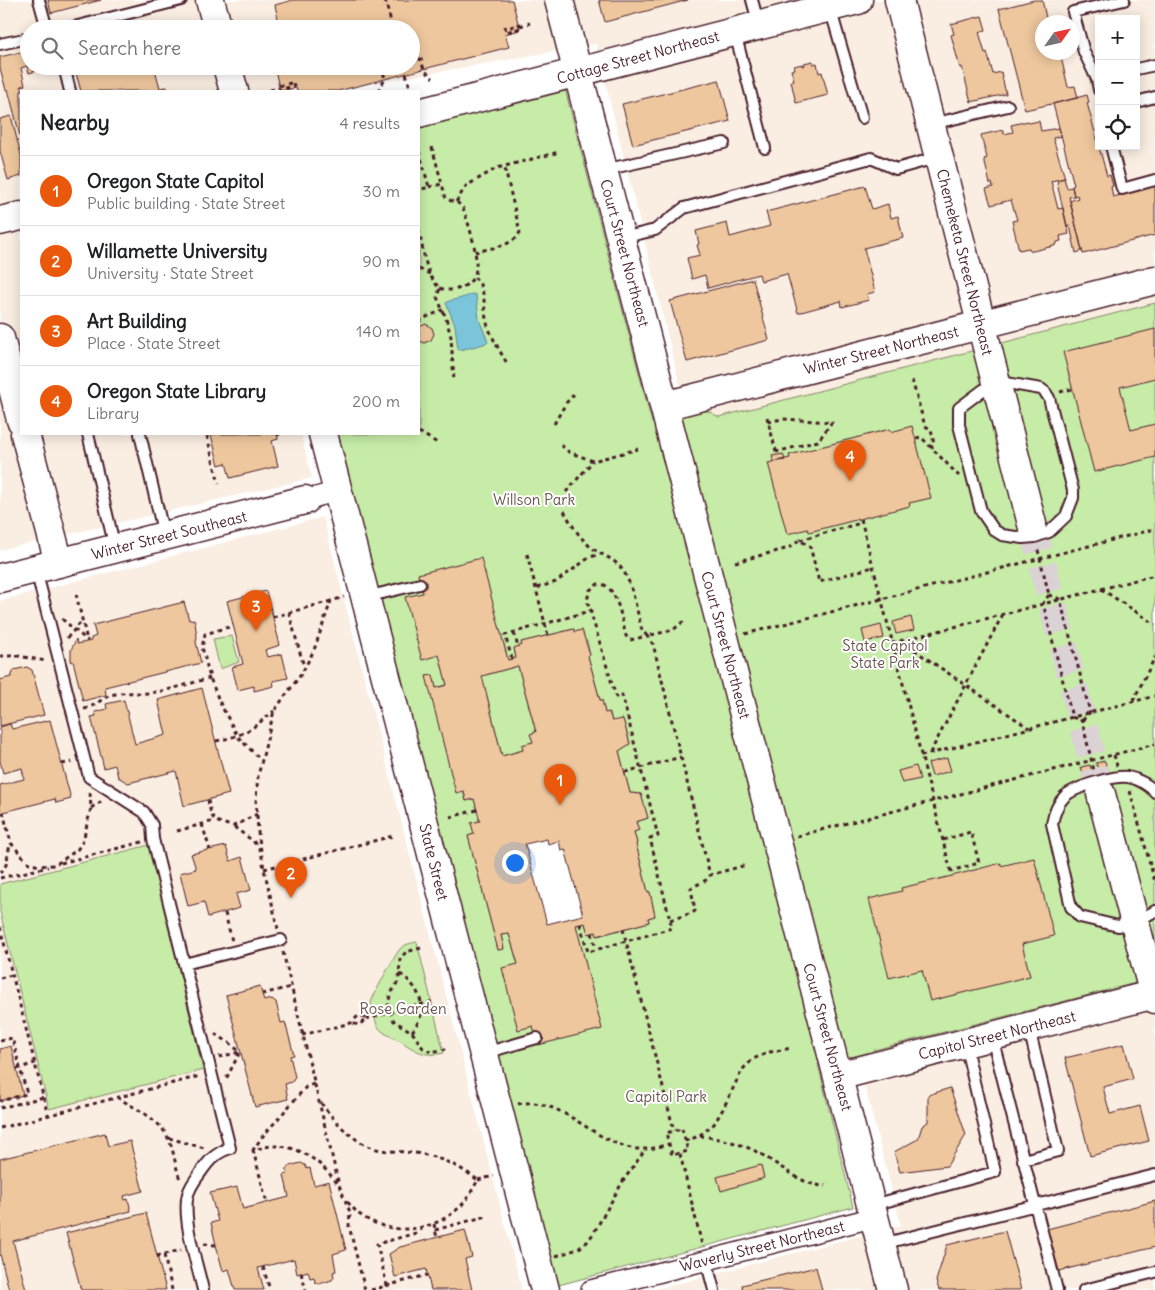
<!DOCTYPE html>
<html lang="en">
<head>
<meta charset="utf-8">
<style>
	body { margin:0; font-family:Delius,sans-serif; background:#f6f6f6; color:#202124 }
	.controls { position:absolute; right:15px; top:15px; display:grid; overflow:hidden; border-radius:0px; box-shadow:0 2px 12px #0003 }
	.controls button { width:45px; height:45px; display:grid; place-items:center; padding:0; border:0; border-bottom:1px solid #e0e0e0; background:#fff; color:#202124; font:25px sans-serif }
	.compass { position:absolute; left:1035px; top:15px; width:45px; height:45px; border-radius:50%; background:#fff; box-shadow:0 2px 12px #0003; rotate:56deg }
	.you { position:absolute; left:514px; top:862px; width:18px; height:18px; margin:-12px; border:4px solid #fff; border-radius:50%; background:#1a73e8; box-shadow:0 0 0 8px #1a73e833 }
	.badge { display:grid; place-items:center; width:32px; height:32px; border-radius:50%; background:#ea580c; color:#fff; font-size:16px; font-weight:700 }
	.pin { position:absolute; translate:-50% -41px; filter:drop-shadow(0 1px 2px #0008) }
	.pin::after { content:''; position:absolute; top:26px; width:18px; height:15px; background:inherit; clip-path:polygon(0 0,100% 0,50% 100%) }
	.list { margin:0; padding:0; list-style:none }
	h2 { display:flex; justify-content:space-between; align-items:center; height:65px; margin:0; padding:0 20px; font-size:21px }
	h2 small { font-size:16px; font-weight:400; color:#757577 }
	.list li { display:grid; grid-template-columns:32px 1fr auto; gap:15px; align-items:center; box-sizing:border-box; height:70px; padding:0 20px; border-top:1px solid #e0e0e0 }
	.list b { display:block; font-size:19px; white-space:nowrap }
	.list p { margin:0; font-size:16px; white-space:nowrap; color:#757577 }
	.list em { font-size:16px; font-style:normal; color:#757577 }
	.icon { flex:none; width:28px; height:28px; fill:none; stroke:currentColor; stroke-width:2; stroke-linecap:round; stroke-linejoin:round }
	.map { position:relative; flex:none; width:1155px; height:1290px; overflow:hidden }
	.search { position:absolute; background:#fff; box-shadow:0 2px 12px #0003; left:20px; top:20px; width:400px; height:55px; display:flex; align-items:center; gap:12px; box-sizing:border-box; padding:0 18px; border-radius:28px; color:#757577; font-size:19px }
	.panel { position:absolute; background:#fff; box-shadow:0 2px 12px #0003; left:20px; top:90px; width:400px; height:345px; border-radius:0px }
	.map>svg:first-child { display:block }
	.built { fill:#faeee2; fill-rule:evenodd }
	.green { fill:#c6eca7; stroke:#888669; fill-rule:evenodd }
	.water { fill:#7ac5d9; stroke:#678393 }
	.building { fill:#eec79e; stroke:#4a1f2b; fill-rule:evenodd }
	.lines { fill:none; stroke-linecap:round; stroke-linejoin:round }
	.secondary-tunnel { stroke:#dbd2d5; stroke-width:28; stroke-dasharray:28 14; stroke-linecap:butt }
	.lane-casing { stroke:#4a1f2b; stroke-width:14 }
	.street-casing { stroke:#4a1f2b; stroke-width:22 }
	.secondary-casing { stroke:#4a1f2b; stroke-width:31 }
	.path { stroke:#4a1f2b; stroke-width:3; stroke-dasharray:4 4; stroke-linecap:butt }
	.lane { stroke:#fff; stroke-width:10 }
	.street { stroke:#fff; stroke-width:19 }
	.secondary { stroke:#fff; stroke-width:28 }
	.labels { text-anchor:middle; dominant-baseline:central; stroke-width:4; stroke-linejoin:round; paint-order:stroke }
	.street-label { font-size:15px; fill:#4a1f2b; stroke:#fff }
	.park-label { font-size:15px; fill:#69524a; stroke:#fff }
</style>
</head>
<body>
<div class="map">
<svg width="1155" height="1290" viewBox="0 0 1155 1290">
	<rect width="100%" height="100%" fill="#fff"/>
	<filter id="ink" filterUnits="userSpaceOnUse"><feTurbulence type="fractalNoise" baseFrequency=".02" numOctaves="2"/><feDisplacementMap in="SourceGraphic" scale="10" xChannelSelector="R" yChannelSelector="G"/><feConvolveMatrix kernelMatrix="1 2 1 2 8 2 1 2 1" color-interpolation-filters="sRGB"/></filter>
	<g filter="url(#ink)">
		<path class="built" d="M0,0h1155v511l-416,115 -143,-582 -266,47h-309v343h280l11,44 -312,72zM1099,19h37v127h-37zM1042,22h30v30h-30zM29,29h382v37h-382z
			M323,517l199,773h-522v-378l49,197 100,-264 -149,39v-283z
			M1155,760v530h-502l248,-65 -99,-377z"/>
		<path class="green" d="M565,89l87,334 48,-12h8l11,6 436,-114v675l-281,72c-6,6 -17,10 -25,6l-31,8 35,143 -298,79 -218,-852h82v-309zM573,629l2,3 7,-2 3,11h2l3,14 -2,1 12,44h2l3,13 5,-1 2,9 11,-2 7,24 -11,8 11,42 11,1 7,24 -12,4 3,8 -5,2 3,11 -1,1 12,48h2l5,24 -7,2 1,4 -52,14 -1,-4 -8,2 -3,-11 -9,2 4,20 -63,17 -8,-28 -8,1 3,13 -6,2 -30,-114 6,-2c7,-16 5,-19 0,-35l-8,2 -39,-125 6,-1 3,13 11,-3 -6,-24 63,-17 4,16 8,-2 -2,-10 8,-3v-3z
			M232,636l7,26 -19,7 -7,-30z
			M518,666l18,66 -5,2 2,8 -11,3 1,5 -21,6 -20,-80z
			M149,845l54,225 -154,39 -49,-197v-28z
			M417,942l27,111c-18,4 -27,-1 -42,-11 -8,-5 -21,-8 -25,-17 -2,-6 -5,-16 -6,-22 0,-4 25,-50 29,-54 5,-5 11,-6 17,-7z"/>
		<path class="water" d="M471,294l5,1 3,24 9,23c-2,2 -26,8 -30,8l-3,-25 -9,-22c6,-5 16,-3 25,-9z"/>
		<path class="building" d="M48,0h53l-50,13z
			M293,0h219l8,30 -15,4 4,13 -124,32 -47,12h-41l-1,-3 -16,3 -6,-25h137v-37h-147l-1,-6 15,-4 -3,-14z
			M599,0h89l-83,22z
			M1034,0h8l5,22h-5v30h13l1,6 5,-1 7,30 7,-1 3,12 -53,12 -26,-101z
			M982,16l4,14 -7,2 6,21 2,-1 6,22 8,-2 5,22 -35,8 -9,-35 -2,1 -9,-33 3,-1 -3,-10z
			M29,50v16h14v3l-14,4 -2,-7 -6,2 4,17 -4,1 2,5h-2v49l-13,-51 -2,1 -6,-22v-11z
			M813,61v3l4,-1 2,10 3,-1 6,23 -32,8 -5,-22 3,-1 -3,-10 4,-1 -1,-3 8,-2v2l3,-1 -1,-2z
			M74,66h80l6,22 7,-1 1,4h-87z
			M719,80l11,41 -97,24 -11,-41z
			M1087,95l2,7 -2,1 20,73 3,-1 3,11 -2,1 2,10 42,-11v49l-72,19 -13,-53 8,-3 -1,-3 -3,1 -2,-10 2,-1 -21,-81z
			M11,116l10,39v21l-13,4 -8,-29v-32z
			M1028,121l1,2 10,-2 2,10 18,-3 2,8 -8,2 12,40 -14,3 7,28 5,-1 6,26 -9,2 1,5 -4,1v2l-3,2 -21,5 -3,-1 -1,-2 -10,2 -7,-29 5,-1 -6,-20 -20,5 -5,-16 7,-2 -1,-4 -2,1 -6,-25 3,-1 -6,-23 22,-5 1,4 9,-2 -2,-7z
			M1064,178l3,10 5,-1 2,9 -5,1 13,54 -6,2 -6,-27 -3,1 -10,-44 1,-1 -1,-2z
			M865,186l7,23 16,-5 3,14 7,-2 5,22 -39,10 11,44 -8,2 2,6 -27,7 -1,-6 -43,12 -11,-39 -26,7 -2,-7 -51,14 -3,-13 -13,4 -5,-21 13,-3 -3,-10 2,-1 -3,-13 31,-8 3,14 40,-11 -4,-14z
			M753,279l16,61 -82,22 -17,-61z
			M426,324l6,4 2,6 -3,6 -7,3 -5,-3v-13z
			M1155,329v49l-35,9 11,43 24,-6v33l-61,15 -31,-120z
			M912,426l19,72 -22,5 1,3 -101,26 -1,-3 -21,5 -19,-71 22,-5 -1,-3 101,-26 1,3z
			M217,434h60l1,5 -6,2 6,25 -48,12 -4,-15 -7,2 -8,-30z
			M783,454l2,6 -11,2 -2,-6z
			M481,558l27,102 8,-2 -2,-10 8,-3 -1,-3 53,-13 1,3 7,-2 8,25 -2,1 12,44h2l3,13 4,-1 3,9 11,-2 7,25 -11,7 11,42 11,1 7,24 -12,4 3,8 -5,2 3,11 -1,1 12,48h2l5,24 -7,2 1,4 -52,14 -1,-4 -8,2 -3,-11 -9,2 26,104 -64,16 -5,-19 -15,4 -16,-62 16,-4 -9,-30 -8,1 3,14 -6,1 -30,-114 6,-2 -3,-11 9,-2 -6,-22 -8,2 -2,-10 -8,2 -30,-117 7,-1 3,13 11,-3 -8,-30 -17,5 -17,-63 18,-4 -5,-19zM518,666l18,66 -6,2 3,8 -11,3 1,5 -21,6 -20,-80zM547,839l1,5 11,-3 2,9 4,-1 18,66 -36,9 -22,-80z
			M266,591l14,54 -15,5 2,7 15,-3 6,24 -15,3 1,5 -20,5v-5l-16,4 -6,-23 11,-3 -16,-63z
			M184,602l5,18 5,-1 1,3 2,15 -1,5 5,21 -96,24 1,8 -23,6 -10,-40 -2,1v-12l5,-11 1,5 14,-3v-3l5,-2 -3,-11z
			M911,617l3,13 -18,4 -3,-12z
			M881,625l3,13 -19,4 -3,-12z
			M27,667l5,3 12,45 -44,11v-46l11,-3 3,-7z
			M202,688l27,106 -45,12 -8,-35 -48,12 -10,-6 -3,-12 -11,3 -13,-51 5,-1 -1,-4 12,-3 -1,-5 18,-4 11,44 31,-9 -8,-35z
			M50,720l21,79 -15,4 -1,-4 -55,14v-28l24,-6 -2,-11 -19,5 -3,-12v-34l10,-3 2,5z
			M947,758l4,13 -19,5 -4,-13z
			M1105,761l2,9 -8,2 -3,-9z
			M1090,765l2,8 -8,3 -3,-9z
			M916,766l4,13 -18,4 -4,-12z
			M226,846l4,15 12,-4 9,33 -15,4 4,14 -32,9 -4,-15 -16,4 -8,-33 16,-4 -5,-15z
			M1034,858l20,78 -32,8 8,32 -100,25 -8,-31 -33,8 -20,-79 33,-8 -1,-3 51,-12 49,-13v3z
			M260,986l4,15 8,-2 4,3 5,21 4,-1 9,33 -4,1 5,21 -3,5 -7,2 3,15 -33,8 -29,-112z
			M1124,1044l9,35 -30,8 7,27 30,-8 9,35 -59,15 -25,-98z
			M11,1046l12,49 -23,6v-52z
			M950,1088l16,47 -19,31 -47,6 -6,-20 24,-13 4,-13 6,-4v-27z
			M105,1133l3,13 22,-5 13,50 -19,5 1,4 3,-1 3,12 -118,30 13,49h-17l-9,-36v-95z
			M301,1163l4,2 2,4 3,-1 4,17 15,-4 17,69 -13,4 3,17 -3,1 1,5 -2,3 -13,4 -4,-2 -1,-5 -4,1 -2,-7 -11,3 -3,-15 -36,9 6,22h-29l-6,-21 -6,2 -7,-26 -5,-22 7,-2 -8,-28 27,-6 6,22 46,-12 -5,-22 4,-1 -2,-4 3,-4z
			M761,1165l3,13 -43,13 -4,-14z
			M1155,1201v46l-96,24 -12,-42z
			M146,1213l20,77h-85l-15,-57z
			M465,1230l7,27 -7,2 7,31h-41l-5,-21 -31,8 -6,-23 11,-7z
			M1005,1231l16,59h-82l-3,-9 11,-36z
			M816,1267l6,23h-79l-1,-5z"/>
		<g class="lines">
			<path class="secondary-tunnel" d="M1032,524l69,270"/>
			<g class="lane-casing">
				<path id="lane" d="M39,0l8,29
					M752,0l7,25
					M830,8l32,110
					M66,29l115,-29
					M735,33l30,115
					M0,44l29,-6
					M64,66l6,25
					M1136,69l19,-4
					M1097,79l2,11
					M1099,79h-2l-13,-27 -11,-40 51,-12
					M1136,102l19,-5
					M932,124l76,-18
					M1111,146l11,43 33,-9
					M604,170l120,-27
					M622,238l33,-8 29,-22 187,-50 25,11 43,-12
					M995,381l46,8 4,3 4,6 24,92v8l-7,18 -17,16 -14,5 -12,1 -21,-3 -8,-5 -13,-19 -22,-86v-17z
					M88,434l27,114
					M140,434l24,101
					M36,570l53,207 55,35 8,13 1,14 77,309c-14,5 -21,12 -29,24 -6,8 -13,17 -14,27 -3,28 10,64 16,91
					M366,597l54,-13
					M1155,792c-6,-7 -17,-13 -27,-15 -13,-2 -53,10 -63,19 -8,8 -11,17 -13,28l19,83 9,10 38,9 16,-3 21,-12
					M184,964l97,-24
					M992,1037l65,253
					M485,1053l52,-15
					M1023,1160l35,-9 -29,-123
					M873,1205l122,-33 -30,-129
					M882,1244l273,-69
					M706,1260l8,30
					M1084,1290l71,-18"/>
			</g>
			<g class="street-casing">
				<path id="street" d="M305,500l33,-9
					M591,1290l284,-73"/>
			</g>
			<g class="secondary-casing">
				<path id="secondary" d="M210,0l8,29
					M559,0l334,1290
					M899,0l133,524
					M227,66l7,25
					M419,113l439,-113
					M0,221l21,-5
					M0,338l21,82
					M664,406l491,-126
					M25,434l34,129
					M323,434l222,856
					M0,578l305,-78
					M1101,794l54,205
					M838,1076l317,-82"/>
			</g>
			<path class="path" d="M385,0l8,29
				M505,26l1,6 15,-4 -1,-4 -12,4
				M520,26l10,-3
				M411,61l10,-2 3,11 9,8
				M404,66l7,25
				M291,83l-13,3 1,4 15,-4 -2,-5
				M270,90l9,-2
				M378,91l7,-12 -3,-11 9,-2
				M432,147l10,37
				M419,151l10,36 -10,3
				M429,187l13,-3 4,15 12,4 5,5c6,17 18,52 11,69 14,12 8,33 14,49 5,14 13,27 20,39
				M456,202l10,-16 31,-18 62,-16
				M419,230c4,18 6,46 21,58l-3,9 9,21 5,19 3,44
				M475,252c14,-4 38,-5 45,-20l-16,-67
				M419,269l11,5
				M440,288c13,5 26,0 34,-11
				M419,322l3,-3 21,-9
				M912,380l13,46 6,3 3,16 -3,3
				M1060,392l12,-3
				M767,417l10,38
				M768,422l14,-3 50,3 -14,19 -42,11
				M554,424l12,-21 10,-11
				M419,432l20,12
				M277,435l3,-1
				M207,436l12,48
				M916,438l5,-1 38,39
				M561,445l8,7 24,9 45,-12
				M566,492l27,-31
				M564,511c8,14 17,30 31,39 9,6 19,9 26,18 11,12 16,45 21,62l5,6 26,-6 11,-9
				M861,519l91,357
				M800,540l61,-17
				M1038,550l11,45
				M527,554l21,81
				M735,562l54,-14 10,-8 11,6 9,36 54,-15
				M537,588l19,-6 34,-25 11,-3
				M1101,589l54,35
				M76,594l11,46
				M1049,595l-6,8 29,114 10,4 12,50
				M1049,595l11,4 30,113 -8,9
				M289,613l15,54
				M273,617l58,-16
				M62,619l26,22
				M229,627l-24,7 -3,13 8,31 10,25 18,34 24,24
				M514,633l4,14
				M745,634l410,-105
				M67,638l16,-18
				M901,641l128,87
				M892,643l263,-68
				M0,656h18l28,5
				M512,659l-7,-24 85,-24 4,-3
				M1133,701l22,-44
				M84,709c11,-2 18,-12 31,-15 12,-3 23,0 34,-1 20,-2 41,-10 61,-15
				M216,741c30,-6 34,-11 58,-30
				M930,753l73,-139
				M1114,755l3,11
				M921,756l234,-60
				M62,764l10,-2
				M625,772l56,-15
				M1130,791l25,91
				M208,800c4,21 5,22 26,26l23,-12
				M91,808l11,-7
				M3,812l8,31 13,15 5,5 10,3 16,-1 22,-15 6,-9 8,-33 -1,-15
				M450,817l27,-7
				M202,824l8,26
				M234,827l19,14 8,10
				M177,831l37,-10
				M797,836l358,-92
				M943,840l28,-8 8,31 -28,8
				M61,863l81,-21
				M264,869l129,-33
				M0,873l6,-8 4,-21
				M0,878l48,-11
				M225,913l7,28
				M670,920l22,-7 3,-2 -4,-23 15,-8 4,-5
				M580,924l8,28 84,-24 -22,-90 8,-2 -36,-141 -6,2 -29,-97 3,-10 8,-6c19,-2 24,38 28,52l4,4 17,-4 6,8 57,231 36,-10
				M0,927l48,188
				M278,929l-14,-60 -6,-37 -2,-33 2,-23 16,-65 28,-38 12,-23 17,-49 13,-4
				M623,929l51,202
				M592,933l4,16
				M421,948l-15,4 -6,7 -1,21 -9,15 -2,12 6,14 18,11 11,16 8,4 15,-3
				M283,952l56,233 11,27 -1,14 16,64
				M400,974c14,8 26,27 20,44 -2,5 -5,9 -8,14
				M0,978l12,-3
				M262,994l29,-7
				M366,1019l68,-18
				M215,1034l15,9 10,9 -14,27
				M302,1035l49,-12 7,-7 5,1 3,2 -7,6 -8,-2
				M0,1041l12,-3 15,56 -27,7
				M219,1057l21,-5
				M17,1069l18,-6
				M314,1084l-8,3 -44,50 -9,13c6,-1 13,-4 19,-4 28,-1 49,16 65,37
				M117,1097c18,12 42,21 51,41 6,12 7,28 12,41
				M321,1103c14,18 30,37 52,45 13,4 28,3 42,5 23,3 44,13 63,27 -5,9 -10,18 -17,26 -28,27 -71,31 -102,8 -5,-4 -9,-10 -14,-14
				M518,1104c46,-10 81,48 128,45 7,0 15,-3 23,-5
				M0,1108l44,-11
				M0,1128l200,-52
				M682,1129l6,22 -16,4 -6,-22z
				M700,1136c18,2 36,6 53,14 24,11 46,36 73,36
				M169,1138l35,10
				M685,1141l14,-5 15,-12 9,-15 19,-39 11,-11 17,-7 21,-4
				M253,1150l14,53
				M680,1154l22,91
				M478,1180l16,-4
				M434,1224l3,14
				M435,1230l52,-14
				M204,1244l12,1
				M164,1255l8,35
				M157,1256l24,-6
				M556,1256l22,-7 9,-7 6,-8 30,-53 22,-31
				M263,1267l7,23
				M301,1273l5,17
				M387,1286l-10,-42 39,-11 6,-4
				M371,1290l56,-15"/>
			<use href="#lane" class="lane"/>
			<use href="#street" class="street"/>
			<use href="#secondary" class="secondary"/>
		</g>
	</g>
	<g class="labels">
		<g class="street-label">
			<text transform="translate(638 57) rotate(-15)">Cottage Street Northeast</text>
			<text transform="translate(625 253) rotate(75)">Court Street Northeast</text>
			<text transform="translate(965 262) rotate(76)">Chemeketa Street Northeast</text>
			<text transform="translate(881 350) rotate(-14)">Winter Street Northeast</text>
			<text transform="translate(169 535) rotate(-14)">Winter Street Southeast</text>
			<text transform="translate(726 645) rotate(75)">Court Street Northeast</text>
			<text transform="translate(434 862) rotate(76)">State Street</text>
			<text transform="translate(997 1035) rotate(-14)">Capitol Street Northeast</text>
			<text transform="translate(828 1037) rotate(75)">Court Street Northeast</text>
			<text transform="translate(762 1246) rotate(-14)">Waverly Street Northeast</text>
		</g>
		<g class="park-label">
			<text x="534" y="499">Willson Park</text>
			<text x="885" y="645">State Capitol<tspan x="885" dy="17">State Park</tspan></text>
			<text x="403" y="1008">Rose Garden</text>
			<text x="666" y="1096">Capitol Park</text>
		</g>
	</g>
</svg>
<div class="controls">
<button>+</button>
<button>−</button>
<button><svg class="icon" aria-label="locate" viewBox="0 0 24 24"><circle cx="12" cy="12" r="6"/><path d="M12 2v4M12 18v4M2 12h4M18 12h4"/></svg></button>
</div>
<svg class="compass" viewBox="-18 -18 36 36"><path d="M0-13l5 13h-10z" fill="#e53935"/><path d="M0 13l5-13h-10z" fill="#757577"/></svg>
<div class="you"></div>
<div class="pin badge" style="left:560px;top:805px">1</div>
<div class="pin badge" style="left:291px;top:898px">2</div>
<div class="pin badge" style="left:256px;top:631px">3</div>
<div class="pin badge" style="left:850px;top:481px">4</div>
<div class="search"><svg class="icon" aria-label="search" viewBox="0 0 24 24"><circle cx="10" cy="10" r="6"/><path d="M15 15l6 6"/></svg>Search here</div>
<section class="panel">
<h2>Nearby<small>4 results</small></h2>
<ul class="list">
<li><span class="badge">1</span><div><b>Oregon State Capitol</b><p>Public building · State Street</p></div><em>30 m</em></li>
<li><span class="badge">2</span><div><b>Willamette University</b><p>University · State Street</p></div><em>90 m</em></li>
<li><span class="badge">3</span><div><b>Art Building</b><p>Place · State Street</p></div><em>140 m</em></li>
<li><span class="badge">4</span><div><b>Oregon State Library</b><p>Library</p></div><em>200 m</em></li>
</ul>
</section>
</div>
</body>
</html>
